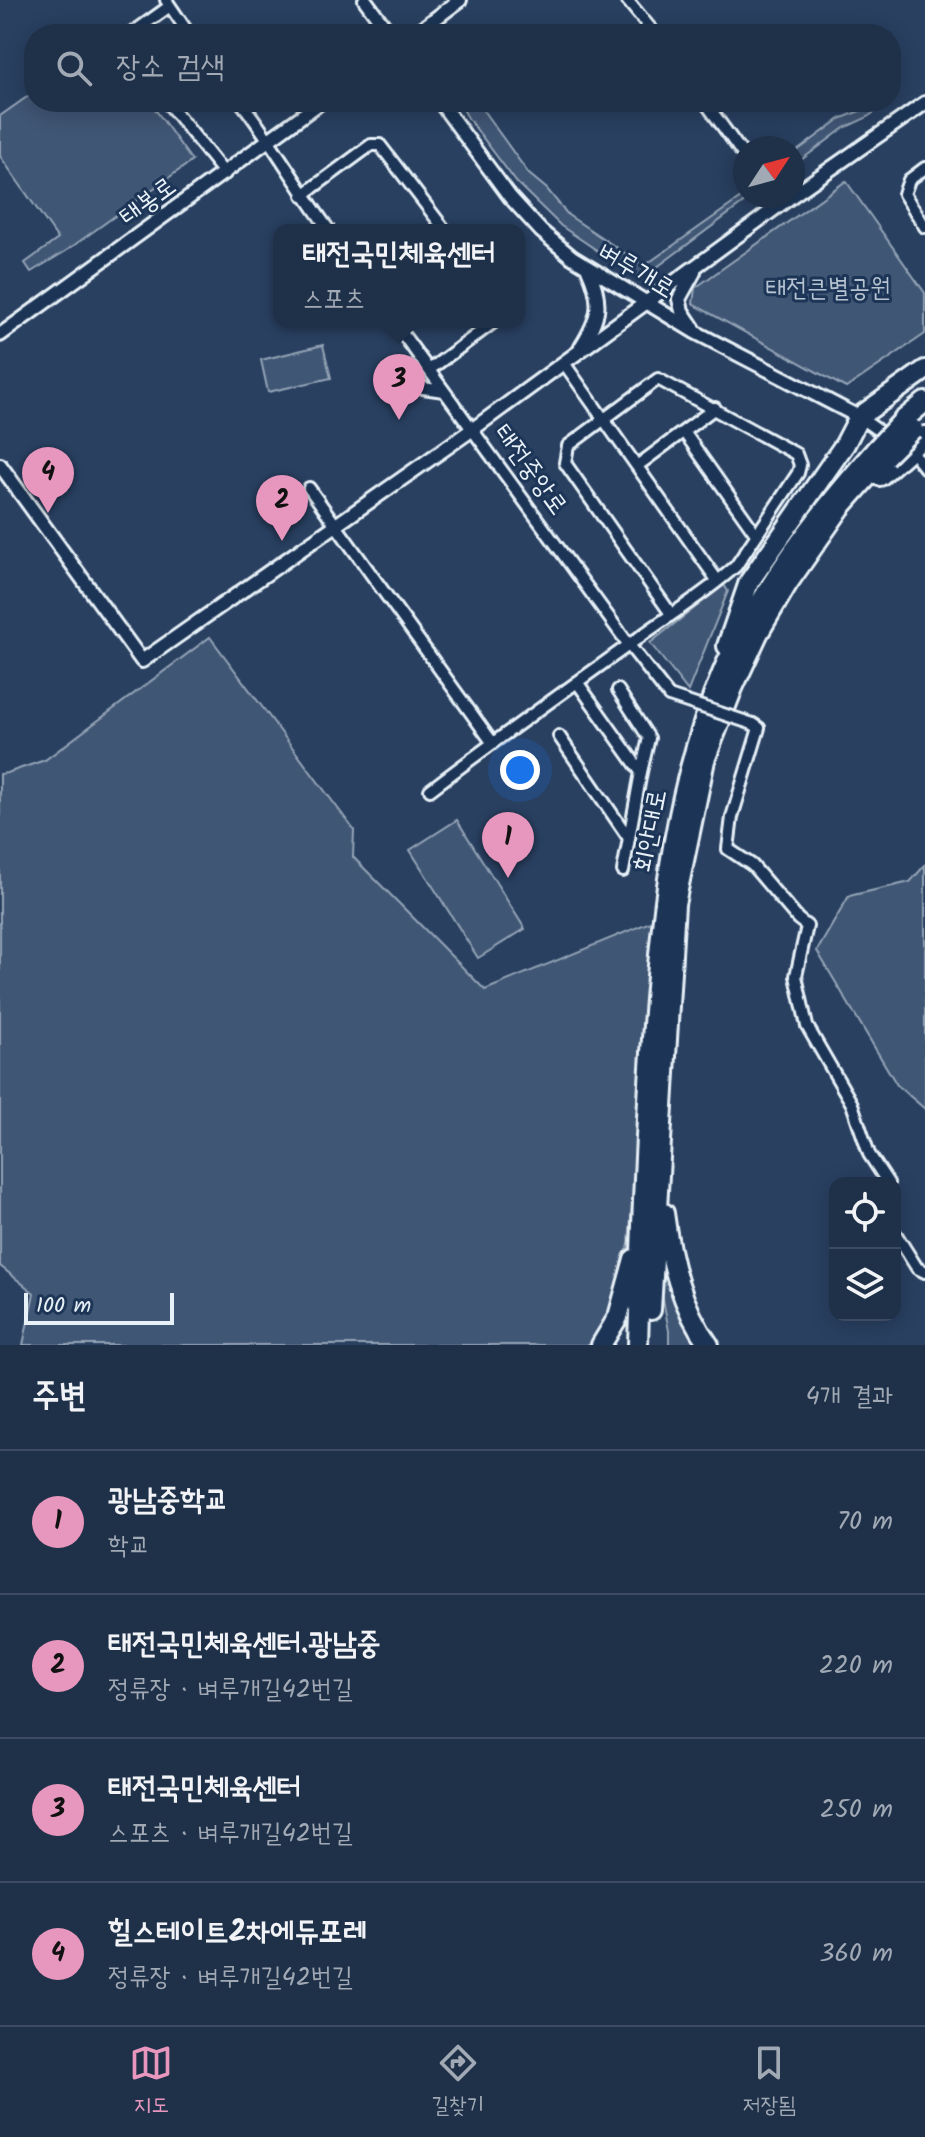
<!DOCTYPE html>
<html lang="ko">
<head>
<meta charset="utf-8">
<style>
	body { margin:0; font-family:Kalam,"Poor Story",sans-serif; background:#2c3c53; color:#f1f3f6 }
	.controls { position:absolute; right:24px; bottom:24px; display:grid; overflow:hidden; border-radius:16px; box-shadow:0 4px 20px #0003 }
	.controls button { width:72px; height:72px; display:grid; place-items:center; padding:0; border:0; border-bottom:2px solid #3c4b61; background:#1f3049; color:#f1f3f6; font:40px sans-serif }
	.compass { position:absolute; left:733px; top:136px; width:72px; height:72px; border-radius:50%; background:#1f3049; box-shadow:0 4px 20px #0003; rotate:54deg }
	.scale { position:absolute; left:24px; bottom:20px; width:150px; box-sizing:border-box; padding-left:8px; border:4px solid #e8f1f8; border-top:0; font-size:22px; line-height:28px; white-space:nowrap; color:#e8f1f8; -webkit-text-stroke:6px #1d3557; paint-order:stroke }
	.you { position:absolute; left:520px; top:770px; width:28px; height:28px; margin:-20px; border:6px solid #fff; border-radius:50%; background:#1a73e8; box-shadow:0 0 0 12px #1a73e833 }
	.badge { display:grid; place-items:center; width:52px; height:52px; border-radius:50%; background:#e797bd; color:#111; font-size:26px; font-weight:700 }
	.pin { position:absolute; translate:-50% -66px; filter:drop-shadow(0 2px 4px #0008) }
	.pin::after { content:''; position:absolute; top:42px; width:28px; height:24px; background:inherit; clip-path:polygon(0 0,100% 0,50% 100%) }
	.popup { position:absolute; left:273px; top:224px; width:252px; height:104px; box-sizing:border-box; display:grid; place-content:center; border-radius:16px; background:#1f3049; filter:drop-shadow(0 2px 6px #0005); font-size:26px; white-space:nowrap; color:#a1a9b4 }
	.popup b { font-size:30px; color:#f1f3f6 }
	.popup::after { content:''; position:absolute; left:50%; top:100%; margin-left:-16px; border:16px solid transparent; border-top-color:#1f3049 }
	.list { margin:0; padding:0; list-style:none }
	h2 { display:flex; justify-content:space-between; align-items:center; height:104px; margin:0; padding:0 32px; font-size:34px }
	h2 small { font-size:26px; font-weight:400; color:#a1a9b4 }
	.list li { display:grid; grid-template-columns:52px 1fr auto; gap:24px; align-items:center; box-sizing:border-box; height:144px; padding:0 32px; border-top:2px solid #3c4b61 }
	.list b { display:block; font-size:30px; white-space:nowrap }
	.list p { margin:0; font-size:26px; white-space:nowrap; color:#a1a9b4 }
	.list em { font-size:26px; font-style:normal; color:#a1a9b4 }
	.icon { flex:none; width:44px; height:44px; fill:none; stroke:currentColor; stroke-width:2; stroke-linecap:round; stroke-linejoin:round }
	.map { position:relative; flex:none; width:925px; height:1345px; overflow:hidden }
	.search { position:absolute; background:#1f3049; box-shadow:0 4px 20px #0003; left:24px; right:24px; top:24px; height:88px; display:flex; align-items:center; gap:20px; box-sizing:border-box; padding:0 28px; border-radius:32px; color:#a1a9b4; font-size:30px }
	.sheet { height:680px; background:#1f3049 }
	nav { display:flex; justify-content:space-around; align-items:center; box-sizing:border-box; height:112px; border-top:2px solid #3c4b61; background:#1f3049; font-size:22px; color:#a1a9b4 }
	nav a { display:grid; justify-items:center; gap:4px }
	nav .on { color:#e797bd }
	.map>svg:first-child { display:block }
	.green { fill:#415774; stroke:#94a4b6; stroke-width:2 }
	.lines { fill:none; stroke-linecap:round; stroke-linejoin:round }
	.minor-casing { stroke:#e8f1f8; stroke-width:16 }
	.tertiary-casing { stroke:#e8f1f8; stroke-width:18 }
	.trunk-casing { stroke:#e8f1f8; stroke-width:24 }
	.minor { stroke:#1d3557; stroke-width:10 }
	.tertiary { stroke:#1d3557; stroke-width:12 }
	.trunk { stroke:#1d3557; stroke-width:18 }
	.minor-bridge-casing { stroke:#e8f1f8; stroke-width:16; stroke-linecap:butt }
	.trunk-bridge-casing { stroke:#e8f1f8; stroke-width:24; stroke-linecap:butt }
	.minor-bridge { stroke:#1d3557; stroke-width:10 }
	.trunk-bridge { stroke:#1d3557; stroke-width:18 }
	.labels { text-anchor:middle; dominant-baseline:central; stroke-width:6; stroke-linejoin:round; paint-order:stroke }
	.street-label { font-size:26px; fill:#e8f1f8; stroke:#1d3557 }
	.park-label { font-size:26px; fill:#b6c3d0; stroke:#1d3557 }
</style>
</head>
<body>
<div class="map">
<svg width="925" height="1345" viewBox="0 0 925 1345">
	<rect width="100%" height="100%" fill="#294061"/>
	<filter id="ink" filterUnits="userSpaceOnUse"><feTurbulence type="fractalNoise" baseFrequency=".0125" numOctaves="2"/><feDisplacementMap in="SourceGraphic" scale="16" xChannelSelector="R" yChannelSelector="G"/><feConvolveMatrix kernelMatrix="1 2 1 2 8 2 1 2 1" color-interpolation-filters="sRGB"/></filter>
	<g filter="url(#ink)">
		<path class="green" d="M34,92v10h116l42,59 -126,90 -35,21 -6,-9 33,-24 -58,-83v-40z
			M459,102h18l52,72 18,15 21,26 76,51 101,-71 6,1 -1,2 -105,78 -13,-2 -71,-48 -44,-43 -49,-65z
			M874,102h15l-23,16 -22,10 -51,38v-12l47,-35 22,-9z
			M846,181l79,112v41l-79,54 -153,-84 2,-16z
			M323,345l8,33 -63,14 -7,-32z
			M724,585l4,6 -40,100 -38,-48z
			M210,637l144,193 -1,27 132,133 170,-70 -26,323 -12,55 -25,47h-569l11,-52 -34,-27v-492l7,-1 38,-13z
			M457,820l68,109 -47,29 -68,-108z
			M925,865v244l-28,-24 -80,-134 32,-55 61,-14z
			M663,1259l19,50 20,36h-33v-14l-7,-37z"/>
		<g class="lines">
			<g class="minor-casing">
				<path id="minor" d="M166,0l23,34
					M627,0l28,34
					M131,34l39,-28
					M167,102l58,72
					M241,102c32,41 57,86 88,128
					M705,102l40,55
					M925,168l-16,12 -5,14 21,33
					M303,195l68,-50h9l65,85
					M394,322l235,323 40,51
					M564,363l153,217
					M393,368l30,20 21,3
					M429,370l65,-48
					M859,417l17,12
					M684,432l72,102
					M910,449l15,19
					M637,466l78,-58
					M309,488l183,254
					M577,682l64,90 -18,99
					M618,690l31,48 -8,34
					M753,724l6,4 -27,89 -4,32 24,16 46,54 9,7 -11,50 11,50 45,78 17,50 19,29
					M559,736l69,101
					M430,790c68,-52 138,-101 207,-151 33,-24 69,-46 99,-73l62,-93 2,-8 -4,-11 -138,-75 -90,67 -3,17 106,151
					M895,1233l22,35 8,4"/>
			</g>
			<g class="tertiary-casing">
				<path id="tertiary" d="M365,0l25,34
					M415,34l45,-34
					M440,102l70,95 31,34 31,26 123,75 164,85
					M793,195l132,-92
					M694,329l-12,-18 -3,-12 15,-27
					M0,335l321,-233
					M581,347c19,-30 22,-45 7,-78
					M0,465l142,196 331,-232 319,-233"/>
			</g>
			<g class="trunk-casing">
				<path id="trunk" d="M902,421l23,-19
					M880,476l45,-40
					M727,646l22,-64 96,-138 14,-27 66,-47
					M664,1213c6,46 17,94 45,132
					M651,1310l24,-406 30,-144 28,-72 25,-54 30,-51 53,-76 44,-50
					M601,1345l17,-28 16,-58
					M638,1345c3,-107 7,-214 15,-320 9,-121 22,-242 70,-354 6,-15 15,-29 23,-43 38,-70 79,-121 131,-180"/>
			</g>
			<use href="#minor" class="minor"/>
			<use href="#tertiary" class="tertiary"/>
			<use href="#trunk" class="trunk"/>
			<g class="minor-bridge-casing">
				<path id="minor-bridge" d="M669,696l84,28"/>
			</g>
			<g class="trunk-bridge-casing">
				<path id="trunk-bridge" d="M877,448l25,-27
					M885,457l28,-28"/>
			</g>
			<use href="#minor-bridge" class="minor-bridge"/>
			<use href="#trunk-bridge" class="trunk-bridge"/>
		</g>
	</g>
	<g class="labels">
		<g class="street-label">
			<text transform="translate(148 202) rotate(-36)">태봉로</text>
			<text transform="translate(636 271) rotate(31)">벼루개로</text>
			<text transform="translate(530 470) rotate(54)">태전중앙로</text>
			<text transform="translate(651 831) rotate(-79)">회안대로</text>
		</g>
		<g class="park-label">
			<text x="828" y="289">태전큰별공원</text>
		</g>
	</g>
</svg>
<div class="controls">
<button><svg class="icon" aria-label="locate" viewBox="0 0 24 24"><circle cx="12" cy="12" r="6"/><path d="M12 2v4M12 18v4M2 12h4M18 12h4"/></svg></button>
<button><svg class="icon" aria-label="layers" viewBox="0 0 24 24"><path d="M12 4l9 5-9 5-9-5zM3 14l9 5 9-5"/></svg></button>
</div>
<svg class="compass" viewBox="-18 -18 36 36"><path d="M0-13l5 13h-10z" fill="#e53935"/><path d="M0 13l5-13h-10z" fill="#a1a9b4"/></svg>
<div class="scale">100 m</div>
<div class="you"></div>
<div class="pin badge" style="left:508px;top:878px">1</div>
<div class="pin badge" style="left:282px;top:541px">2</div>
<div class="pin badge" style="left:399px;top:420px">3</div>
<div class="popup"><b>태전국민체육센터</b>스포츠</div>
<div class="pin badge" style="left:48px;top:513px">4</div>
<div class="search"><svg class="icon" aria-label="search" viewBox="0 0 24 24"><circle cx="10" cy="10" r="6"/><path d="M15 15l6 6"/></svg>장소 검색</div>
</div>
<section class="sheet">
<h2>주변<small>4개 결과</small></h2>
<ul class="list">
<li><span class="badge">1</span><div><b>광남중학교</b><p>학교</p></div><em>70 m</em></li>
<li><span class="badge">2</span><div><b>태전국민체육센터.광남중</b><p>정류장 · 벼루개길42번길</p></div><em>220 m</em></li>
<li><span class="badge">3</span><div><b>태전국민체육센터</b><p>스포츠 · 벼루개길42번길</p></div><em>250 m</em></li>
<li><span class="badge">4</span><div><b>힐스테이트2차에듀포레</b><p>정류장 · 벼루개길42번길</p></div><em>360 m</em></li>
</ul>
</section>
<nav>
<a class="on"><svg class="icon" aria-label="map" viewBox="0 0 24 24"><path d="M3 6l6-2 6 2 6-2v14l-6 2-6-2-6 2zM9 4v14M15 6v14"/></svg>지도</a>
<a><svg class="icon" aria-label="directions" viewBox="0 0 24 24"><path d="M12 3l9 9-9 9-9-9zM9 14v-3h6M13 9l2 2-2 2"/></svg>길찾기</a>
<a><svg class="icon" aria-label="saved" viewBox="0 0 24 24"><path d="M7 4h10v16l-5-4-5 4z"/></svg>저장됨</a>
</nav>
</body>
</html>
